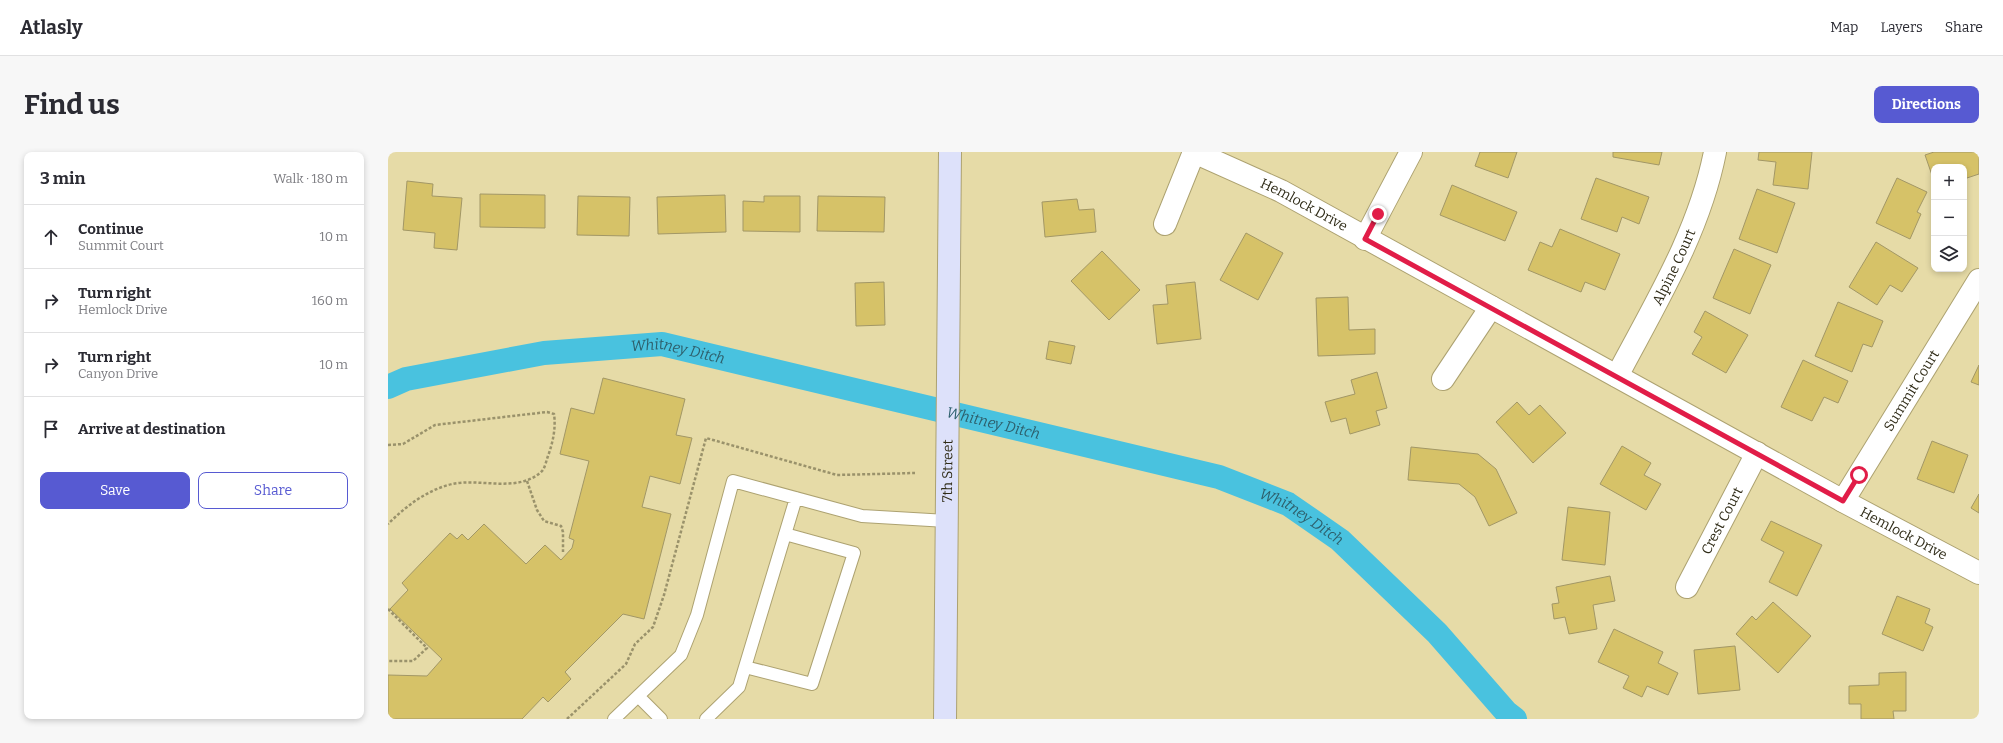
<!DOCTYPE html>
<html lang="en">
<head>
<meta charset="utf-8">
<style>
	body { margin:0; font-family:Bitter,serif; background:#f7f7f7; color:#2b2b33 }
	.controls { position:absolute; right:12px; top:12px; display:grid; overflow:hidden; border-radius:8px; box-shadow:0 2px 6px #0003 }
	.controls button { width:36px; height:36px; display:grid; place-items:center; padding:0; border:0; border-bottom:1px solid #e1e1e2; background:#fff; color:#2b2b33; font:20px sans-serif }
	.stop { position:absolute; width:12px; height:12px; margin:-9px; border:3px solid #e11d48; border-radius:50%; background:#fff }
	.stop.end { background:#e11d48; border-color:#fff; box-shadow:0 1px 4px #0008 }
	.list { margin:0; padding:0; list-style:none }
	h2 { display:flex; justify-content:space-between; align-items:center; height:52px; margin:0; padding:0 16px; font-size:17px }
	h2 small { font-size:13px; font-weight:400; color:#7c7c81 }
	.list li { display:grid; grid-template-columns:26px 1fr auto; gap:12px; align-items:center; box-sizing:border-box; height:64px; padding:0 16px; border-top:1px solid #e1e1e2 }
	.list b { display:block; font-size:15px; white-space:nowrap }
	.list p { margin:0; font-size:13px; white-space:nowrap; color:#7c7c81 }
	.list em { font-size:13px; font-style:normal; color:#7c7c81 }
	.actions { display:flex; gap:8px; padding:12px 16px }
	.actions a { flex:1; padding:9px 0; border:1px solid #575ad2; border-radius:8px; text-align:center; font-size:14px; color:#575ad2 }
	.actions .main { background:#575ad2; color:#fff }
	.icon { flex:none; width:22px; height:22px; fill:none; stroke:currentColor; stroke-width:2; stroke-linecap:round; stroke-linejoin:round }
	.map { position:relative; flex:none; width:1591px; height:567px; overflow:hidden; border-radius:8px }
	header { display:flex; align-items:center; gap:24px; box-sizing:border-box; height:56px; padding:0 20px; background:#fff; border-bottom:1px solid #e1e1e2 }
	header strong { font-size:19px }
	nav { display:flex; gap:22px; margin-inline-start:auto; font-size:14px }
	.intro { display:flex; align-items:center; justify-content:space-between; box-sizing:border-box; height:96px; padding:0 24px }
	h1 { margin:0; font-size:28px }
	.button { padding:10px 18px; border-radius:8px; background:#575ad2; color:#fff; font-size:14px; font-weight:700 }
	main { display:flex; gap:24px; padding:0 24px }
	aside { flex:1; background:#fff; border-radius:8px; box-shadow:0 2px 6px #0003 }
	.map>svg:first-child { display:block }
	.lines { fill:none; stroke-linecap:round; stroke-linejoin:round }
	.canal { stroke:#49c2df; stroke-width:24 }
	.building { fill:#d6c268; stroke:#a29766 }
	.lane-casing { stroke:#ada271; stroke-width:14 }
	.street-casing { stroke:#ada271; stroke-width:24 }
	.secondary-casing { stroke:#ada271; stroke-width:24 }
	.path { stroke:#9a926b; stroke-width:2.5; stroke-dasharray:3 2; stroke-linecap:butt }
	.lane { stroke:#fff; stroke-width:12 }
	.street { stroke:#fff; stroke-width:22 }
	.secondary { stroke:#dde1fa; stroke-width:22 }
	.route { stroke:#e11d48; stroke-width:5 }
	.labels { text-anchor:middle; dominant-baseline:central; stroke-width:4; stroke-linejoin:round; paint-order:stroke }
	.street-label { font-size:14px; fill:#302c18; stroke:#f3e8b4 }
	.water-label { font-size:15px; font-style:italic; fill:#2e606d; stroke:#f3e8b4 }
</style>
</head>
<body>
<header>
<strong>Atlasly</strong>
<nav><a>Map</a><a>Layers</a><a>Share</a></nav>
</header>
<div class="intro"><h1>Find us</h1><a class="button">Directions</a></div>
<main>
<aside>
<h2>3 min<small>Walk · 180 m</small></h2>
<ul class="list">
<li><svg class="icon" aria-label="ahead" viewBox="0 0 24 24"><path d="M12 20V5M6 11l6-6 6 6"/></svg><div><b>Continue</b><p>Summit Court</p></div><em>10 m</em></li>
<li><svg class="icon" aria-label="right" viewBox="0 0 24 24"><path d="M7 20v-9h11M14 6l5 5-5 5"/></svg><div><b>Turn right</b><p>Hemlock Drive</p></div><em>160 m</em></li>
<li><svg class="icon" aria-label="right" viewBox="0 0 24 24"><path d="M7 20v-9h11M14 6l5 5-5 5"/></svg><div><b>Turn right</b><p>Canyon Drive</p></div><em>10 m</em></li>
<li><svg class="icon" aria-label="arrive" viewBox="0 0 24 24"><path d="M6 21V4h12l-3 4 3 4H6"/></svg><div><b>Arrive at destination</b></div></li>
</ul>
<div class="actions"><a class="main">Save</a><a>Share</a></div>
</aside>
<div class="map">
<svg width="1591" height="567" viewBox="0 0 1591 567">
	<rect width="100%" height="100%" fill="#e6dba7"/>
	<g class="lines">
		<path class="canal" id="s1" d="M0,235l18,-8 138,-26 118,-9 557,133 69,27 52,36 97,93 69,79 9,7"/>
	</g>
	<path class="building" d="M1092,0h37l-9,26 -33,-12z
		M1225,0h49l-3,13 -46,-8z
		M1371,0h53l-4,37 -35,-4 3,-23 -18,-2z
		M1546,0h45v22l-15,5v-12h-30v14l-9,-26z
		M1208,26l53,19 -10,27 -17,-7 -5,15 -36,-13z
		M1509,26l30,14 -10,20 4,2 -11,25 -34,-16z
		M19,29l26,3 -1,12 30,2 -5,52 -23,-2 1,-15 -32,-3z
		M1064,33l65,27 -12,29 -65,-26z
		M1369,37l38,14 -18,50 -38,-14z
		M92,42l65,1v33l-65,-1z
		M337,43l1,37 -68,2 -1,-37z
		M190,44l52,1 -1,39 -52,-1z
		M376,44h36v36l-57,-1v-30l21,1z
		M430,44l67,1 -1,35 -67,-1z
		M689,47l2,11 15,-1 2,23 -51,5 -3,-35z
		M1172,77l60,25 -15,36 -20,-8 -4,10 -53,-22 12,-28 12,5z
		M858,81l37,20 -25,47 -38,-20z
		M1488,90l42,26 -16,24 -12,-7 -13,20 -28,-18z
		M1346,97l37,16 -21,49 -37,-16z
		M714,99l38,39 -31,30 -38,-39z
		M496,130l1,43 -29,1 -1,-43z
		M807,130l6,57 -44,5 -4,-39 15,-1 -2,-19z
		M960,145l1,33 26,-1v25l-57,2 -2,-58z
		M1450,150l45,19 -11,26 -9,-3 -11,28 -37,-16z
		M1317,159l43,24 -22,38 -34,-19 10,-17 -8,-5z
		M661,189l26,5 -4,18 -25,-5z
		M1415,208l45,21 -10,22 -14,-6 -12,24 -31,-14z
		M1591,213v20l-8,-3z
		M989,220l10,36 -11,3 4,14 -30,9 -4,-16 -15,4 -6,-20 30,-8 -4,-14z
		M215,226l82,21 -9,36 16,3 -12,46 -30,-8 -8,31 29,7 -27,105 -21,-5 -58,58 6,7 -23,23 -5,-5 -21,22h-134v-44l39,1 15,-17 -52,-50 18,-19 -6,-7 48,-50 7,6 5,-5 6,6 16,-16 42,40 19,-19 16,15 11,-12 2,-8 -5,-2 20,-77 -29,-7 11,-46 23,6z
		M1129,250l12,13 11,-10 26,28 -33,30 -37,-41z
		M1544,289l36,14 -14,38 -37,-14z
		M1234,294l29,17 -7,12 17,9 -15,26 -46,-26z
		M1023,295l67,7 18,15 21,44 -28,13 -14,-29 -16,-13 -51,-4z
		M1591,342v19l-8,-5z
		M1180,355l42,5 -5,53 -43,-5z
		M1383,369l51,24 -25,51 -28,-14 15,-30 -23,-12z
		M1222,424l5,25 -22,4 4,24 -28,5 -4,-17 -11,2 -2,-15 7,-1 -3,-16z
		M1509,444l33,13 -5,14 8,4 -10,24 -41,-17z
		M1385,450l38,34 -33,37 -42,-39 16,-18 4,4z
		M1226,477l49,23 -5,11 20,10 -10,22 -21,-9 -5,11 -19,-9 6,-12 -31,-14z
		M1347,494l5,44 -42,4 -4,-44z
		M1518,520v39h-13l1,8h-33v-15h-12v-18l30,-1v-12z"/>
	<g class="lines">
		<g class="lane-casing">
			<path id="lane" d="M357,515l67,17 42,-131 -69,-19
				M250,544l23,23
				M226,567l67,-64 16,-40 36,-134 129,35 85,5
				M318,567l33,-32 57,-189"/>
		</g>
		<g class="street-casing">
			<g id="street">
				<path id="s2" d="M806,0l87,39 562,310 136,72"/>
				<path d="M777,72l29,-72"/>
				<path d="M977,87l46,-87"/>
				<path id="s3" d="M1229,224c38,-72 82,-143 98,-224"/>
				<path d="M1055,227l48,-72"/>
				<path id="s4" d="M1455,349l136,-221"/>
				<path id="s5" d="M1299,435l70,-134"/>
			</g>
		</g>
		<g class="secondary-casing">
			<g id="secondary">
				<path id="s6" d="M557,567l5,-567"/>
			</g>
		</g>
		<path class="path" d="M0,293l15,-1 32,-19 112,-13 7,2c2,14 -1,28 -6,42 -2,5 -3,13 -7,16 -23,21 -61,6 -89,12 -25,6 -46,22 -64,40
			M139,329l10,29 7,11 17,5 2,6v20
			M0,457l39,39 -14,13h-25
			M179,567l59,-55 9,-20 18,-17 11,-32 42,-157 131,37 78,-2"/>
		<use href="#lane" class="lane"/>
		<use href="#street" class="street"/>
		<use href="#secondary" class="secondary"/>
	</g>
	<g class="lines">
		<path class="route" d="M990,62l-13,25 478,262 16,-26"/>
	</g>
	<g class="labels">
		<g class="street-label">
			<text stroke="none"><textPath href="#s2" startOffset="122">Hemlock Drive</textPath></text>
			<text stroke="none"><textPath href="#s3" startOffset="123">Alpine Court</textPath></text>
			<text stroke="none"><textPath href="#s4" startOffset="130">Summit Court</textPath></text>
			<text stroke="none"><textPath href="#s6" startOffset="248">7th Street</textPath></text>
			<text stroke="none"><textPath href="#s5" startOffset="75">Crest Court</textPath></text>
			<text stroke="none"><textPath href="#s2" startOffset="806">Hemlock Drive</textPath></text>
		</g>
		<g class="water-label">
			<text stroke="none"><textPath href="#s1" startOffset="295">Whitney Ditch</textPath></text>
			<text stroke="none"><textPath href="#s1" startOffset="619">Whitney Ditch</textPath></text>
			<text stroke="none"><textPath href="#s1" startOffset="943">Whitney Ditch</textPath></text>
		</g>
	</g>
</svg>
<div class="controls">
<button>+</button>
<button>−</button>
<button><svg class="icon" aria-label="layers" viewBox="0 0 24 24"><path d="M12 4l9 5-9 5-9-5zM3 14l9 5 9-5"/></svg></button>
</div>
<div class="stop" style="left:1471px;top:323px"></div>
<div class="stop end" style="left:990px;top:62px"></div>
</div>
</main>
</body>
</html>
